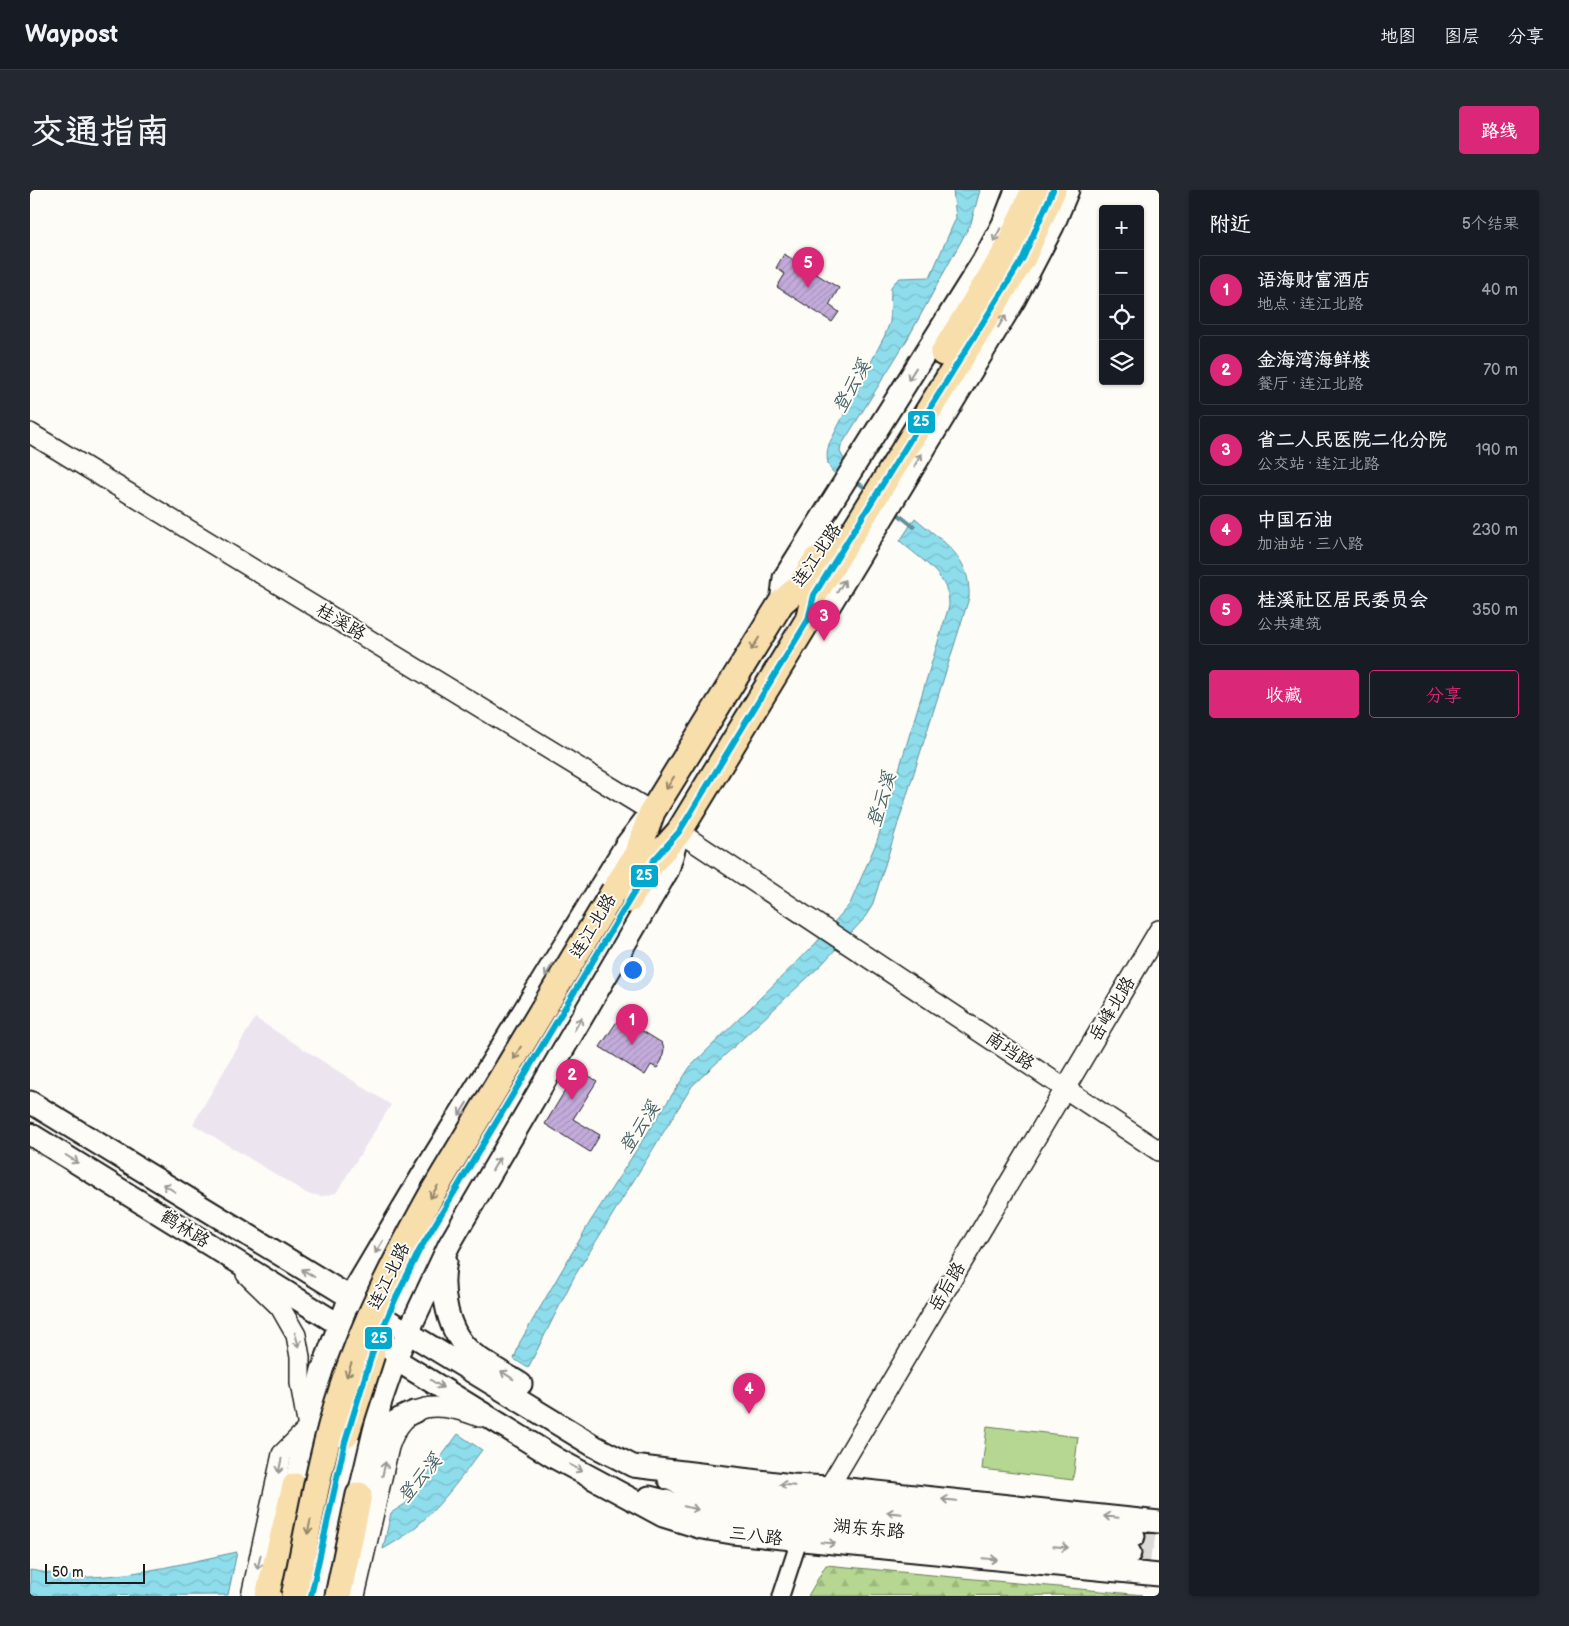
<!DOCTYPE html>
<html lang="zh">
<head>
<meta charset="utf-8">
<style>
	body { margin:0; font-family:"Balsamiq Sans","LXGW WenKai TC",sans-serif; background:#242831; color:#f1f3f6 }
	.controls { position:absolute; right:15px; top:15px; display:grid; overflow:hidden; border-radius:5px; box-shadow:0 1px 4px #0004 }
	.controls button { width:45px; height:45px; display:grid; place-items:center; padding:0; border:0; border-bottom:1px solid #363941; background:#171b24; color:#f1f3f6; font:25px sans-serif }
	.scale { position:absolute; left:15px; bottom:12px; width:100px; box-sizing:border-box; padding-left:5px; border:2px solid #1c1c1c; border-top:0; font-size:14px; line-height:18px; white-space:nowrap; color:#1c1c1c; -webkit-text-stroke:4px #fdfcf7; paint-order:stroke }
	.you { position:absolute; left:602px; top:779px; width:18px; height:18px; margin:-12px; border:4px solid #fff; border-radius:50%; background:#1a73e8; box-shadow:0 0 0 8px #1a73e833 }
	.badge { display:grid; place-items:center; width:32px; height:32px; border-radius:50%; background:#db2777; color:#fff; font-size:16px; font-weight:700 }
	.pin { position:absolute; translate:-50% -41px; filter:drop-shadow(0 1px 2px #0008) }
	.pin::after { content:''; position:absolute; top:26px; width:18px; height:15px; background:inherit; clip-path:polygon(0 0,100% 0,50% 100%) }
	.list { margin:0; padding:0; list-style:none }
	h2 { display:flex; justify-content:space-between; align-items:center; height:65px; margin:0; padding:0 20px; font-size:21px }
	h2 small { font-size:16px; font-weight:400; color:#9ea1a6 }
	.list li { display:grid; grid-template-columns:32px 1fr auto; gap:15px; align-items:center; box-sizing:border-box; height:70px; margin:0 10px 10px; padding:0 10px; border:1px solid #363941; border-radius:5px }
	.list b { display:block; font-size:19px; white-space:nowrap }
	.list p { margin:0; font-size:16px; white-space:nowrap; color:#9ea1a6 }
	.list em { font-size:16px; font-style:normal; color:#9ea1a6 }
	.actions { display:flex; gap:10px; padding:15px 20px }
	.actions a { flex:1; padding:11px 0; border:1px solid #db2777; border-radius:5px; text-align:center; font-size:18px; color:#db2777 }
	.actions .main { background:#db2777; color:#fff }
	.icon { flex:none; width:28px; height:28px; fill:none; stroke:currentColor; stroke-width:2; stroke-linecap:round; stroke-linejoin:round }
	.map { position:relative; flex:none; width:1129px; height:1406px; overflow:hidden; border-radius:5px }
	header { display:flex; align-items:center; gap:30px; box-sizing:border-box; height:70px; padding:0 25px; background:#171b24; border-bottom:1px solid #363941 }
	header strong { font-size:24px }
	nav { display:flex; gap:28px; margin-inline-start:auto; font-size:18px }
	.intro { display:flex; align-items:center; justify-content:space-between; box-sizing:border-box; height:120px; padding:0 30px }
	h1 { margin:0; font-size:35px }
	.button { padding:12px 22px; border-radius:5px; background:#db2777; color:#fff; font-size:18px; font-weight:700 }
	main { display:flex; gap:30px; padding:0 30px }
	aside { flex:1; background:#171b24; border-radius:5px; box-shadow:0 1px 4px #0004 }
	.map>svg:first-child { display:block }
	.built { fill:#ece4ef }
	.forest { fill:url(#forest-firs); stroke:#687a56 }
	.pitch { fill:#b5d791; stroke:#687a56 }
	.water { fill:url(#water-waves); stroke:#609099 }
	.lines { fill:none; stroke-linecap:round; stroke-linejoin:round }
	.stream { stroke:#609099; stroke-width:4 }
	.building { fill:url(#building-hatch); stroke:#1c1c1c }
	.secondary-tunnel { stroke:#dbdad6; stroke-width:21; stroke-dasharray:21 11; stroke-linecap:butt }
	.minor-casing { stroke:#1c1c1c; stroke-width:19 }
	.tertiary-casing { stroke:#1c1c1c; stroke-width:22 }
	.secondary-casing { stroke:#1c1c1c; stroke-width:25 }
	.trunk-casing { stroke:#1c1c1c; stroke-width:29 }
	.minor { stroke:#fdfcf7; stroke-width:15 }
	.tertiary { stroke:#fdfcf7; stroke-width:19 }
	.secondary { stroke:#fdfcf7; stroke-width:21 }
	.trunk { stroke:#f8deab; stroke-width:25 }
	.trunk-bridge-casing { stroke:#1c1c1c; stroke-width:29; stroke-linecap:butt }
	.trunk-bridge { stroke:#f8deab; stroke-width:25 }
	.bus-1-casing { stroke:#fdfcf7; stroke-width:10 }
	.bus-1 { stroke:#00a9ce; stroke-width:6 }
	.oneway { stroke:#989794 }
	.oneway2 { stroke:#95876b }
	.labels { text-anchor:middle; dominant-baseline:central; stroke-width:4; stroke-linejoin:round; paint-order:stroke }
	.street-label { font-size:18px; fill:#1c1c1c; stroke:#fdfcf7 }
	.water-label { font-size:19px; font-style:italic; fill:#446065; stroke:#fdfcf7 }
	.line-badge { stroke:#fdfcf7; stroke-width:2 }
	.badge-label { font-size:14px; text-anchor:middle; font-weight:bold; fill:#fff }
</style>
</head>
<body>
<header>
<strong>Waypost</strong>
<nav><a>地图</a><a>图层</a><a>分享</a></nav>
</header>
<div class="intro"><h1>交通指南</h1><a class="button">路线</a></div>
<main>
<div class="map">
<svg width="1129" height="1406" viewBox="0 0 1129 1406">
	<defs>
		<pattern id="forest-firs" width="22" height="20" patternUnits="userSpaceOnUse" patternTransform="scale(1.25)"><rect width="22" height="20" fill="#b5d791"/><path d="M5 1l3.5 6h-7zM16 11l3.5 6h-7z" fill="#9bb87c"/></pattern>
		<pattern id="water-waves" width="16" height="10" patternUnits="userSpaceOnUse" patternTransform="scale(1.25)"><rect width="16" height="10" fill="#8eddec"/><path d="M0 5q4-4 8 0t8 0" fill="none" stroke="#7abdca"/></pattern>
		<pattern id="building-hatch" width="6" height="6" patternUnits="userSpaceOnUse" patternTransform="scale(1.25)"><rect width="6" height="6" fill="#c3acdb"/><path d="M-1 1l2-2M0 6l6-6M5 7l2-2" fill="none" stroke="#a793bb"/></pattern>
	</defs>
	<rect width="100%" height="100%" fill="#fdfcf7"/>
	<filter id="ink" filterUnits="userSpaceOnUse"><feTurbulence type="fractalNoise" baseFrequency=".02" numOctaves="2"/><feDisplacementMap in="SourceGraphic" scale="10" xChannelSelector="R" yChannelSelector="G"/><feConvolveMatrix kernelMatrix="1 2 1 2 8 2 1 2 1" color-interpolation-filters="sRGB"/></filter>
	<g filter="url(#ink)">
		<path class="built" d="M225,828l136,87 -55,88 -14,3 -14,-2 -115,-70z"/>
		<path class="forest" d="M796,1375l317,30 -335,1z"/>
		<path class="pitch" d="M957,1236l91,11 -5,43 -91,-11z"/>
		<path class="water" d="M923,0h27l-9,33 -63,115 -67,108 -1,6 5,9 -1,20c-15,-10 -20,-18 -15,-37l56,-109 5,-13 1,-35 4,-5 5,-4 30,-1 26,-59z
			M885,328c29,25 56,38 54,80l-97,308 -9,14 -41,44 -130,122 -118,191 -46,91 -14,-9 6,-17 70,-120 100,-155 125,-123 35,-40 27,-63 72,-235c1,-31 -28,-46 -49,-65z
			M428,1244l24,16c-31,40 -53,74 -99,99l8,-36 14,-9 8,-9z
			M207,1362l-9,43 -198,1v-26c20,3 41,8 62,7 48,-2 97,-15 145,-25z"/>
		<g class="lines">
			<path class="stream" d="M823,289l16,12
				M864,321l20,16"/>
		</g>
		<path class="building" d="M754,64l55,34 -10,17 10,7 -7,10 -55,-35 8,-13 -9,-6z
			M590,827l42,26 2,6 -2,11 -5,8 -6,-3 -6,10 -45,-28z
			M548,879l19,12 -24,38 27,16 -10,17 -45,-28z"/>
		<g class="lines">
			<path class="secondary-tunnel" d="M1104,1346l25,3
				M1100,1363l29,3"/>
			<g class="minor-casing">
				<path id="minor" d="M751,1406l18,-55"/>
			</g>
			<g class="tertiary-casing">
				<path id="tertiary" d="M0,243l622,379
					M649,642l480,319
					M216,1084l34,33 16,28 4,22v26l8,45 -26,26 -31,142
					M799,1297l330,-557
					M325,1406l34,-149c16,-49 51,-45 91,-30"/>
			</g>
			<g class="secondary-casing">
				<path id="secondary" d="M751,413l3,-25 199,-317 20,-37 13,-34
					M778,430l22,-15 185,-306 38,-73 15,-36
					M0,912l564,344 39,20 159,19 37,2 330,35
					M0,944l527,325 106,57 39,12 30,5 427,42
					M416,1071c-6,30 1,71 25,91 15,12 34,22 50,32
					M345,1257c9,-20 19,-27 39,-35
					M639,1289l26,10 55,10 384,37
					M265,1296l27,-116 28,-73 73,-123 203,-329 19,-25
					M329,1305l22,-94 15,-43 53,-113 219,-375 11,-38
					M619,1307l56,14 47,6 378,36"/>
			</g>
			<g class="trunk-casing">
				<path id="trunk" d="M913,163l64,-103 27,-60
					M584,701l24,-39 14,-40 129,-209 19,-17 16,-26
					M599,710l24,-39 26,-29 129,-212 6,-25 209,-337 30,-68
					M238,1406l27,-110
					M308,1406l21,-101"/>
			</g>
			<use href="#minor" class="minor"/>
			<use href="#tertiary" class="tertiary"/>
			<use href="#secondary" class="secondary"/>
			<use href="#trunk" class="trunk"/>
			<g class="trunk-bridge-casing">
				<path id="trunk-bridge" d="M316,1245l26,-81
					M264,1406c15,-69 26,-140 48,-207 22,-68 55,-132 90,-195l182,-303"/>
			</g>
			<use href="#trunk-bridge" class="trunk-bridge"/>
			<g class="bus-1-casing">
				<path id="bus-1" d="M281,1406l34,-154 28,-91 22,-51 24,-49 234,-390 26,-29 129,-212 6,-25 209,-337 30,-68"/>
			</g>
			<use href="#bus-1" class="bus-1"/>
		</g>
		<defs><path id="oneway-shaft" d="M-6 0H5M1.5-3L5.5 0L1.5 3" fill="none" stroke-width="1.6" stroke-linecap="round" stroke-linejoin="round" transform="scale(1.25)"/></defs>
		<g class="oneway">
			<use href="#oneway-shaft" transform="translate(967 45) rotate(117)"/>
			<use href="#oneway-shaft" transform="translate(972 131) rotate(-59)"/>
			<use href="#oneway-shaft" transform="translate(882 184) rotate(122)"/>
			<use href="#oneway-shaft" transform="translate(888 270) rotate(-59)"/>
			<use href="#oneway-shaft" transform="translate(811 396) rotate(-59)"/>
			<use href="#oneway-shaft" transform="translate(519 780) rotate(122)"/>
			<use href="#oneway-shaft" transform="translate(548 834) rotate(-60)"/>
			<use href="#oneway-shaft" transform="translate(433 919) rotate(122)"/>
			<use href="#oneway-shaft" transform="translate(42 969) rotate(32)"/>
			<use href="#oneway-shaft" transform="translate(466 974) rotate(-60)"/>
			<use href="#oneway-shaft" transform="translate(139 998) rotate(-148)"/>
			<use href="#oneway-shaft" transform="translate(349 1057) rotate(121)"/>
			<use href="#oneway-shaft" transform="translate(278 1083) rotate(-148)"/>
			<use href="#oneway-shaft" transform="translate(267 1150) rotate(73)"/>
			<use href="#oneway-shaft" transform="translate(477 1185) rotate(-147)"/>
			<use href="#oneway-shaft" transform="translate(407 1194) rotate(32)"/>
			<use href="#oneway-shaft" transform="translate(250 1276) rotate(102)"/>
			<use href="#oneway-shaft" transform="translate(546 1278) rotate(28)"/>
			<use href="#oneway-shaft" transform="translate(354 1279) rotate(-77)"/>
			<use href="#oneway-shaft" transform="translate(757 1295) rotate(-175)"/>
			<use href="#oneway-shaft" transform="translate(919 1310) rotate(-174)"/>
			<use href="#oneway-shaft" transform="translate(661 1318) rotate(13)"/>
			<use href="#oneway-shaft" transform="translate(864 1323) rotate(-174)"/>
			<use href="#oneway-shaft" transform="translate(1081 1327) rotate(-174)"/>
			<use href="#oneway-shaft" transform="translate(798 1353) rotate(5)"/>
			<use href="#oneway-shaft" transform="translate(1031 1357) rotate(5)"/>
			<use href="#oneway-shaft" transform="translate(960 1369) rotate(5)"/>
			<use href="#oneway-shaft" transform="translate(229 1372) rotate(103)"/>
		</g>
		<g class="oneway2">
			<use href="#oneway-shaft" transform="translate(725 454) rotate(122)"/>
			<use href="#oneway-shaft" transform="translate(640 593) rotate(122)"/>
			<use href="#oneway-shaft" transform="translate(487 863) rotate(121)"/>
			<use href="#oneway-shaft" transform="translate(404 1002) rotate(121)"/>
			<use href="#oneway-shaft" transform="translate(319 1180) rotate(109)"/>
			<use href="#oneway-shaft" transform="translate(279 1337) rotate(102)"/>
		</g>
	</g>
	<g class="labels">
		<g class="street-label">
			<text transform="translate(787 365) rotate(-56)">连江北路</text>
			<text transform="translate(311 432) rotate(31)">桂溪路</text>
			<text transform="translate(563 736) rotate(-59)">连江北路</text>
			<text transform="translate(1082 819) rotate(-59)">岳峰北路</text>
			<text transform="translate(980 861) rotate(34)">南垱路</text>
			<text transform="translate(155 1039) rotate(32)">鹤林路</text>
			<text transform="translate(359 1086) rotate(-64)">连江北路</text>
			<text transform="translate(917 1097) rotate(-59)">岳后路</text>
			<text transform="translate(839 1339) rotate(5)">湖东东路</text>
			<text transform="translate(726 1346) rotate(7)">三八路</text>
		</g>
		<g class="water-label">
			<text transform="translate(822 197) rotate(-61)">登云溪</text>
			<text transform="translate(852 610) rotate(-73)">登云溪</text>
			<text transform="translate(610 938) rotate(-57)">登云溪</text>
			<text transform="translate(390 1289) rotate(-50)">登云溪</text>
		</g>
	</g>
	<g class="line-badge">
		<rect x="877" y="220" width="29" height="24" rx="5" fill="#00a9ce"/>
		<rect x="600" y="674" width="29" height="24" rx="5" fill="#00a9ce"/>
		<rect x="334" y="1136" width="29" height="24" rx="5" fill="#00a9ce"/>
	</g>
	<g class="badge-label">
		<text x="891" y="236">25</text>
		<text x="614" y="690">25</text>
		<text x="349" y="1153">25</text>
	</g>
</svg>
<div class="controls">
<button>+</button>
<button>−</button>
<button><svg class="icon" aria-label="locate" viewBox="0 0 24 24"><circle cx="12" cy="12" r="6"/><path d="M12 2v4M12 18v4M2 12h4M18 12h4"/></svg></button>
<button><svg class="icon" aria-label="layers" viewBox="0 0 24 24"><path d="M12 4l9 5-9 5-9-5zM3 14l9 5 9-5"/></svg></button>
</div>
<div class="scale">50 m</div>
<div class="you"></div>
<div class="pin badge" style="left:602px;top:855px">1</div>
<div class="pin badge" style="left:542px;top:910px">2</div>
<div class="pin badge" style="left:794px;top:451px">3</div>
<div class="pin badge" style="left:719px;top:1224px">4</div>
<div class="pin badge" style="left:778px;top:98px">5</div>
</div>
<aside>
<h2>附近<small>5个结果</small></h2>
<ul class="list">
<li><span class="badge">1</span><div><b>语海财富酒店</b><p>地点 · 连江北路</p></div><em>40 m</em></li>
<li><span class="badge">2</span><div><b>金海湾海鲜楼</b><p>餐厅 · 连江北路</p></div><em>70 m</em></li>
<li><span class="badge">3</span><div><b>省二人民医院二化分院</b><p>公交站 · 连江北路</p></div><em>190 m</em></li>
<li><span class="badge">4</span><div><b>中国石油</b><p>加油站 · 三八路</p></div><em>230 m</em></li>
<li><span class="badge">5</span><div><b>桂溪社区居民委员会</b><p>公共建筑</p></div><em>350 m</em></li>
</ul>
<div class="actions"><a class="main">收藏</a><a>分享</a></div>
</aside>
</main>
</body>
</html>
